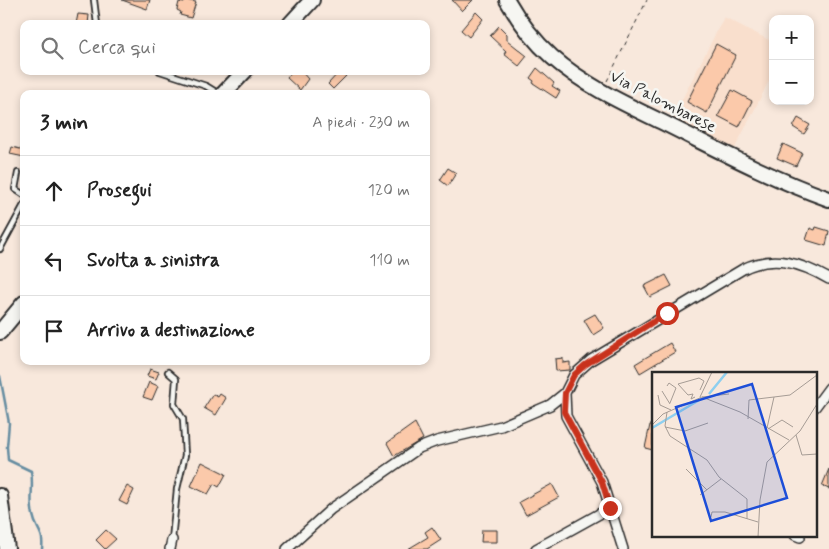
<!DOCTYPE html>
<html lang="it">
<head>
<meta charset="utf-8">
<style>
	body { margin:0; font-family:Mynerve,sans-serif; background:#f2f2f2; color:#222 }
	.controls { position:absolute; right:15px; top:15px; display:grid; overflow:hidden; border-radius:10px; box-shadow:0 2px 8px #0003 }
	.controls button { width:45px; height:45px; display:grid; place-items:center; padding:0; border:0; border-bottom:1px solid #e0e0e0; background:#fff; color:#222; font:25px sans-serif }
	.stop { position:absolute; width:15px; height:15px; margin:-11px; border:4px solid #c8321e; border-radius:50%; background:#fff }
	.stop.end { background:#c8321e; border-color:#fff; box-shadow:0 1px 5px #0008 }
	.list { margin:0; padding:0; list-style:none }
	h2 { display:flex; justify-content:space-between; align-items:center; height:65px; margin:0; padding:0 20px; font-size:21px }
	h2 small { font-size:16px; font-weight:400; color:#767676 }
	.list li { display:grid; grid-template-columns:32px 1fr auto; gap:15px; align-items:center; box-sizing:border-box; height:70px; padding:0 20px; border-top:1px solid #e0e0e0 }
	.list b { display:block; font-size:19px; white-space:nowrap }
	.list em { font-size:16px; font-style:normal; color:#767676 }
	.icon { flex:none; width:28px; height:28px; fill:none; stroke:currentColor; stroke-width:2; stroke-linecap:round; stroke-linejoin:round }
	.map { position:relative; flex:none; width:829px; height:549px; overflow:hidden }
	.search { position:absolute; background:#fff; box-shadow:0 2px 8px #0003; left:20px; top:20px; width:410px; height:55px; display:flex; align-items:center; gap:12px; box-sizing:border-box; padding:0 18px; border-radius:10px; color:#767676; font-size:19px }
	.panel { position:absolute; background:#fff; box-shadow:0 2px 8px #0003; left:20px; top:90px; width:410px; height:275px; border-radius:10px }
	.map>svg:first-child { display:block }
	.built { fill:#f9dfcd }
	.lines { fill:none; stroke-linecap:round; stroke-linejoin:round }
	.stream { stroke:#668da1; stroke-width:2.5 }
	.building { fill:#fbc9aa; stroke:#2b2b2b }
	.lane-casing { stroke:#2b2b2b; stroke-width:8 }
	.street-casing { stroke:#2b2b2b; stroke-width:12 }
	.secondary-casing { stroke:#2b2b2b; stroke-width:18 }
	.path { stroke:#2b2b2b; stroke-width:1; stroke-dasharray:4 4; stroke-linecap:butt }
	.lane { stroke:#f6f6f2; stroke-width:4.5 }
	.street { stroke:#f6f6f2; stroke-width:9 }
	.secondary { stroke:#f6f6f2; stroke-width:14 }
	.route { stroke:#c8321e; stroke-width:6 }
	.labels { text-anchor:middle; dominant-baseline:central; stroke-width:5; stroke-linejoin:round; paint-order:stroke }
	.street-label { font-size:16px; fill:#2b2b2b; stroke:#f6f6f2 }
	.inset-river { fill:none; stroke:#8ecfef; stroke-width:2.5 }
	.inset-road { fill:none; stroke:#a69c95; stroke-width:1 }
	.view { fill:#1d4ed8; fill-opacity:0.15; stroke:#1d4ed8; stroke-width:2.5 }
	.inset-edge { fill:none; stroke:#2b2b2b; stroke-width:2.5 }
</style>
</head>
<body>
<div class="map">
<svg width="829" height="549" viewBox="0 0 829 549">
	<rect width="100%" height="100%" fill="#f8e8dc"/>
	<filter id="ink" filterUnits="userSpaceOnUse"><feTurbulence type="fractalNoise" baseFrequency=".02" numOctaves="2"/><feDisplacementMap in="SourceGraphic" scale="10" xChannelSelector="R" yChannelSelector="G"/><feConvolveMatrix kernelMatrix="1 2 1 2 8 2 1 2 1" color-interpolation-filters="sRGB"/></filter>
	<g filter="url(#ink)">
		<path class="built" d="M724,17l49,25v31l-40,79 -62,-31z"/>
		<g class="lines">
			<path class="stream" d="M0,376l9,47 -2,24 1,13 23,11c3,15 -2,29 2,44 3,16 11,15 9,34"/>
		</g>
		<path class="building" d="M122,0h28l-3,9z
			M185,0l11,2 -5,16 -11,-3 1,-3 -4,-2 2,-8 5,1z
			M452,0h21l-11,11z
			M476,12l7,7 -14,18 -8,-7z
			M78,14l11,1 -1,9h-12z
			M499,26l8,8v6l20,16 -8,10 -15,-12 2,-3 -16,-15z
			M716,44l20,11 -29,58 -20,-11z
			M537,68l17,15 -2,3 8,5 -4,7 -23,-15 1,-2 -4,-3z
			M293,71h8l7,8 -8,11 -13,-12z
			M340,71l6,5 -13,13 -5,-5z
			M732,90l20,11 -13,26 -21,-11z
			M798,118l12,7 -6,9 -11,-7z
			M783,144l19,9 -6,13 -19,-8z
			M12,147l12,3v7l-14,-3z
			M448,168l8,5 -8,13 -8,-6z
			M816,227l13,4 -3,15 -20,-6 4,-12 5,2z
			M666,275l6,11 -22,11 -6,-11z
			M595,314l9,14 -11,7 -9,-15z
			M670,343l5,9 -35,21 -5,-9z
			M563,358v5l7,-1v8l-14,1 -1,-12z
			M150,369l9,3 -3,7 -9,-3z
			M149,382l9,4 -6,14 -9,-3z
			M213,394l5,3 2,-3 6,4 -10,17 -12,-7z
			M415,423l8,16 -29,17 -7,-13z
			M650,425h3v25l-8,-2z
			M202,462l24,12 -7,13 -5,-3 -6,10 -17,-8z
			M829,469v20l-7,-3z
			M552,484l7,13 -33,18 -7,-13z
			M127,486l7,4 -7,15 -8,-4z
			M432,527l9,13 -14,9h-19l20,-12 -3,-5z
			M106,530l10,9 -11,10 -9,-9z
			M482,530h15v12h-16z"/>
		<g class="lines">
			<g class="lane-casing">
				<path id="lane" d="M94,0l3,24
					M160,71l46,15 13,8
					M18,173l-3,16 9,6
					M0,249l24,-44
					M168,372l8,7 -2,25 9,15 2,36 -8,34 -5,51"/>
			</g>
			<g class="street-casing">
				<path id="street" d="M565,393l1,23 36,66 21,67
					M815,407l14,-19
					M795,535l5,2
					M170,549l2,-9
					M287,549l44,-40 88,-61 18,-7 64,-15 49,-21 15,-12 9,-18 17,-15 152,-91c31,-15 58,-6 86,10
					M536,549l74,-41"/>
			</g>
			<g class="secondary-casing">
				<path id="secondary" d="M507,0c12,21 27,41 45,57 33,29 75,48 114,67 54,27 107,55 163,75
					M290,24l22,-24
					M223,94l22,-23
					M0,332l24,-29
					M0,496l7,53"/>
			</g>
			<path class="path" d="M607,81l40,-81"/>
			<use href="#lane" class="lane"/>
			<use href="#street" class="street"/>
			<use href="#secondary" class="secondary"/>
		</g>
	</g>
	<g class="lines" filter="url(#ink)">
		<path class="route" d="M610,508l-8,-26 -38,-70 1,-19 9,-18 11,-10 82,-52"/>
	</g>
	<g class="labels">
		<g class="street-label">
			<text transform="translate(663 102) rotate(27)">Via Palombarese</text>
		</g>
	</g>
	<g transform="translate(652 372)">
		<rect width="165" height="165" fill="#f8e8dc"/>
		<path class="inset-river" d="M57,22l18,-22M0,56l49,-29"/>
		<path class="inset-road" d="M15,14l2,-3 7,5 -6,15M10,19l8,13M6,23l2,10 11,5M43,25l-4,2 2,-5 -5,1 -10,-11 21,-6 5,3 -4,9M48,25l12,-25M50,25l27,-3M15,40l-2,14 5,10 37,24 12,17 28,22v20M96,47l1,-19 25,-3M0,53l11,-11 39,-17 38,15 49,28M13,55l20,4 23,-8M115,56l7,-31 16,-2 27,-20M116,57l14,-9 11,7M144,63l6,20 15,-1M34,97l21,21M48,123l21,-16M59,145l1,-5h13l33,10M106,165l2,-37 7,-38 33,-31 17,-27"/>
		<path class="view" d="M100,12l35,114 -76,23 -35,-114z"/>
		<rect width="165" height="165" class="inset-edge"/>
	</g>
</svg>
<div class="controls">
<button>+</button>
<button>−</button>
</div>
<div class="stop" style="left:667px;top:313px"></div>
<div class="stop end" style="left:610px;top:508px"></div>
<div class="search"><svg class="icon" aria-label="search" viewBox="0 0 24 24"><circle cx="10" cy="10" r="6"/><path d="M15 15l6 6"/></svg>Cerca qui</div>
<section class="panel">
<h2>3 min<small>A piedi · 230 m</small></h2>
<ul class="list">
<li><svg class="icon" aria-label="ahead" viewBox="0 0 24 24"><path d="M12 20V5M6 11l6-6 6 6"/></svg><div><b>Prosegui</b></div><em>120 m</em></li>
<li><svg class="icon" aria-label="left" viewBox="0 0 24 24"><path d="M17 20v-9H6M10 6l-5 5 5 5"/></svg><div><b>Svolta a sinistra</b></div><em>110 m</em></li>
<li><svg class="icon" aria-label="arrive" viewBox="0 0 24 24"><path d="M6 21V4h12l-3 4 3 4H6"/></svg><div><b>Arrivo a destinazione</b></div></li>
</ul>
</section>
</div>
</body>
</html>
